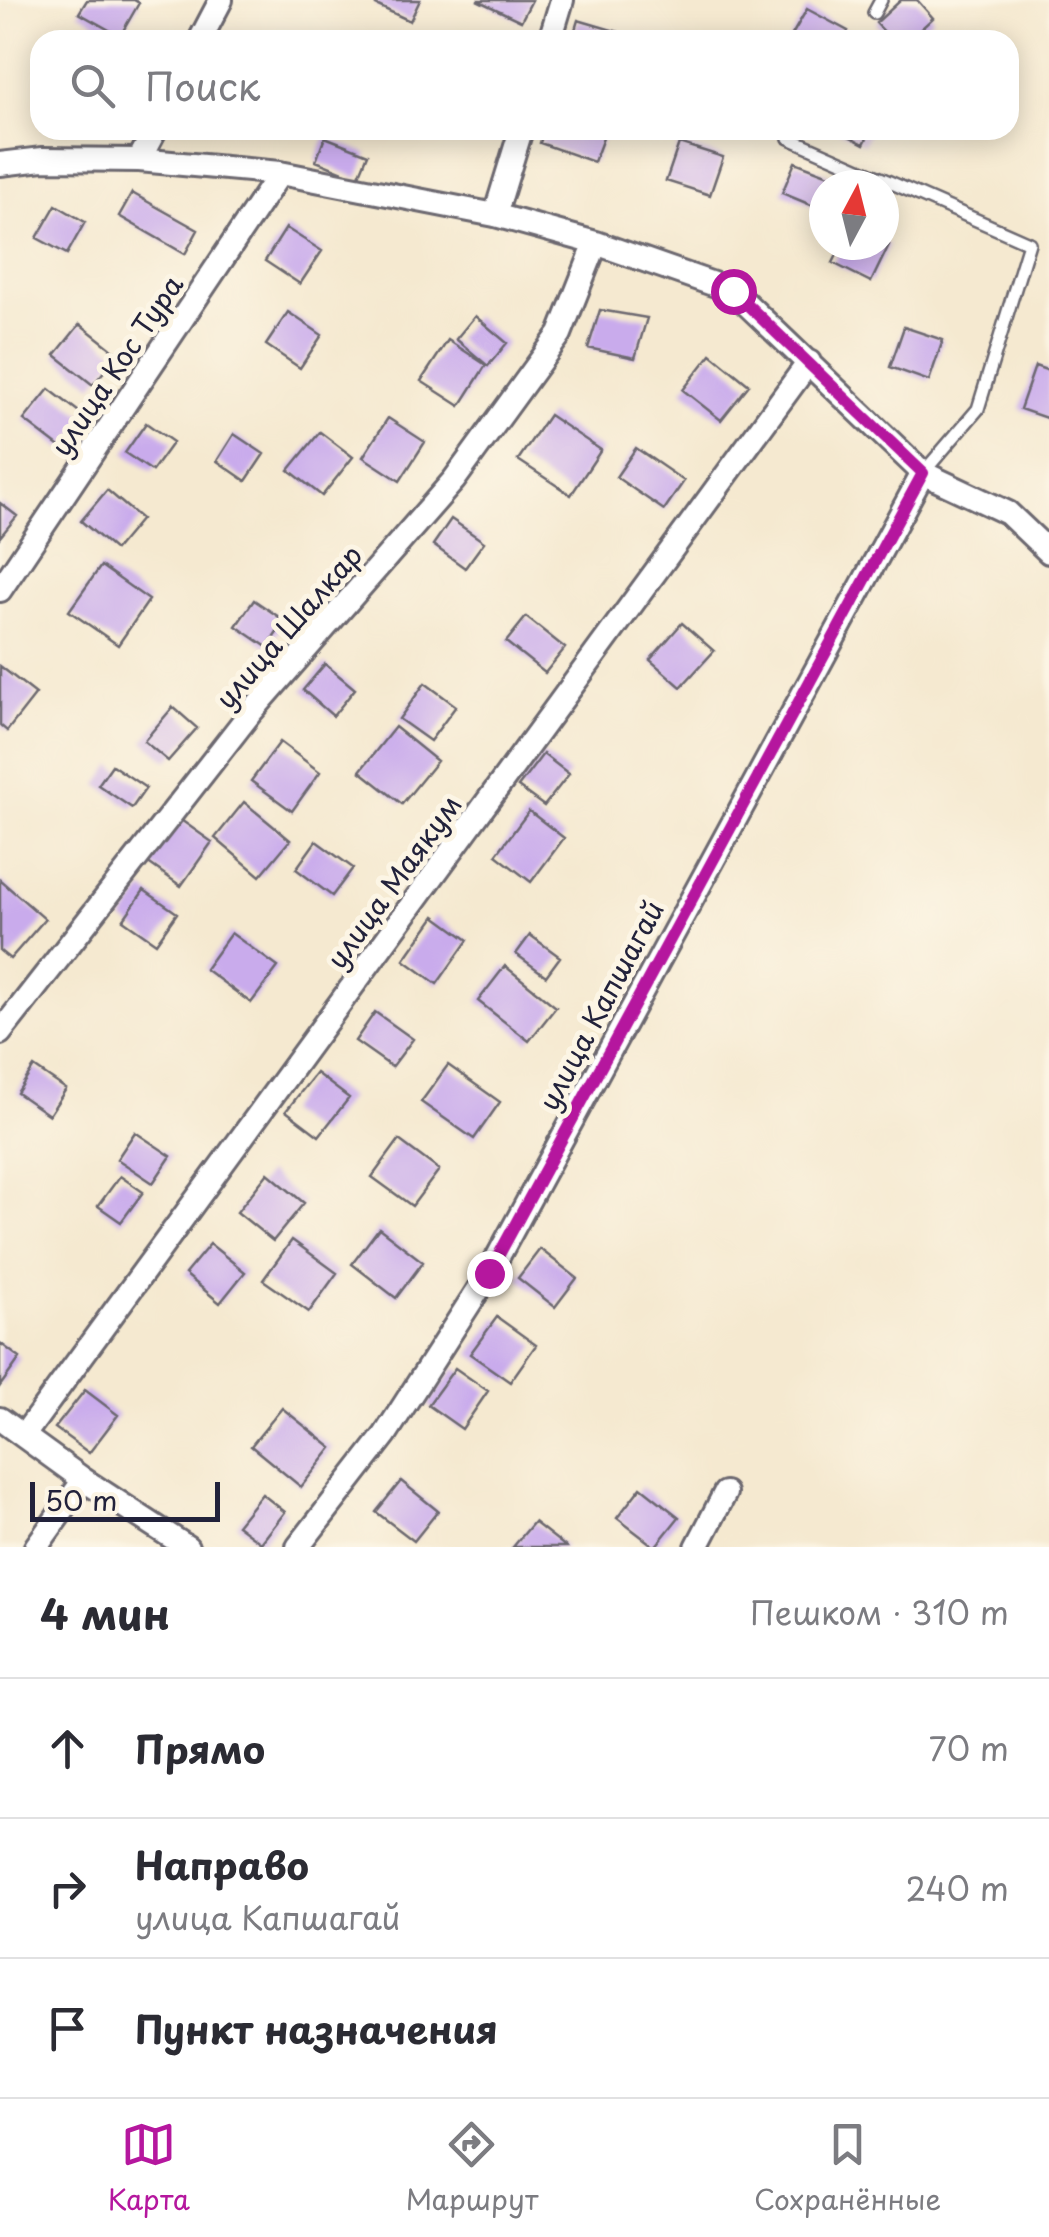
<!DOCTYPE html>
<html lang="ru">
<head>
<meta charset="utf-8">
<style>
	body { margin:0; font-family:"Playpen Sans",sans-serif; background:#f7f7f7; color:#2b2b33 }
	.compass { position:absolute; left:809px; top:170px; width:90px; height:90px; border-radius:50%; background:#fff; box-shadow:0 5px 25px #0003; rotate:7deg }
	.scale { position:absolute; left:30px; bottom:25px; width:190px; box-sizing:border-box; padding-left:10px; border:5px solid #22223b; border-top:0; font-size:28px; line-height:35px; white-space:nowrap; color:#22223b; -webkit-text-stroke:8px #fcf5e5; paint-order:stroke }
	.stop { position:absolute; width:30px; height:30px; margin:-22px; border:8px solid #b5179e; border-radius:50%; background:#fff }
	.stop.end { background:#b5179e; border-color:#fff; box-shadow:0 2px 10px #0008 }
	.list { margin:0; padding:0; list-style:none }
	h2 { display:flex; justify-content:space-between; align-items:center; height:130px; margin:0; padding:0 40px; font-size:42px }
	h2 small { font-size:32px; font-weight:400; color:#7c7c81 }
	.list li { display:grid; grid-template-columns:65px 1fr auto; gap:30px; align-items:center; box-sizing:border-box; height:140px; padding:0 40px; border-top:2px solid #e1e1e2 }
	.list b { display:block; font-size:38px; white-space:nowrap }
	.list p { margin:0; font-size:32px; white-space:nowrap; color:#7c7c81 }
	.list em { font-size:32px; font-style:normal; color:#7c7c81 }
	.icon { flex:none; width:55px; height:55px; fill:none; stroke:currentColor; stroke-width:2; stroke-linecap:round; stroke-linejoin:round }
	.map { position:relative; flex:none; width:1049px; height:1547px; overflow:hidden }
	.search { position:absolute; background:#fff; box-shadow:0 5px 25px #0003; left:30px; right:30px; top:30px; height:110px; display:flex; align-items:center; gap:25px; box-sizing:border-box; padding:0 35px; border-radius:30px; color:#7c7c81; font-size:38px }
	.sheet { height:550px; background:#fff }
	nav { display:flex; justify-content:space-around; align-items:center; box-sizing:border-box; height:140px; border-top:2px solid #e1e1e2; background:#fff; font-size:28px; color:#7c7c81 }
	nav a { display:grid; justify-items:center; gap:5px }
	nav .on { color:#b5179e }
	.map>svg:first-child { display:block }
	.building { fill:#c9abec }
	.lines { fill:none; stroke-linecap:round; stroke-linejoin:round }
	.lane-casing { stroke:#6c686f; stroke-width:16 }
	.street-casing { stroke:#6c686f; stroke-width:28 }
	.lane { stroke:#fff; stroke-width:11 }
	.street { stroke:#fff; stroke-width:22 }
	.route { stroke:#b5179e; stroke-width:12 }
	.labels { text-anchor:middle; dominant-baseline:central; stroke-width:10; stroke-linejoin:round; paint-order:stroke }
	.street-label { font-size:28px; fill:#22223b; stroke:#fcf5e5 }
</style>
</head>
<body>
<div class="map">
<svg width="1049" height="1547" viewBox="0 0 1049 1547">
	<rect width="100%" height="100%" fill="#fcf5e5"/>
	<filter id="ink" filterUnits="userSpaceOnUse"><feTurbulence type="fractalNoise" baseFrequency=".01" numOctaves="2"/><feDisplacementMap in="SourceGraphic" scale="20" xChannelSelector="R" yChannelSelector="G"/><feConvolveMatrix kernelMatrix="1 2 1 2 8 2 1 2 1" color-interpolation-filters="sRGB"/></filter>
	<filter id="wash" filterUnits="userSpaceOnUse"><feTurbulence type="fractalNoise" baseFrequency=".0048" numOctaves="4" result="noise"/><feDisplacementMap in="SourceGraphic" scale="40" xChannelSelector="R" yChannelSelector="G"/><feGaussianBlur stdDeviation="2.25" result="paint"/><feColorMatrix in="noise" values="0 0 0 0 0 0 0 0 0 0 0 0 0 0 0 0 0 1.4 0 .05"/><feComposite in="paint" operator="in"/></filter>
	<g filter="url(#wash)">
		<rect width="100%" height="100%" fill="#f5e9d0"/>
		<g id="blocks">
			<path class="building" d="M87,0h47l5,3 -19,33 -41,-23z
				M378,0h42l-10,21 -34,-16z
				M477,0h55l-11,21z
				M901,0h16l16,18 -24,22h-17l-16,-17z
				M807,9l41,22 -5,9h-54z
				M578,20l48,14 -2,6h-52z
				M544,130h62l-12,32 -54,-19z
				M837,130h34l-7,14z
				M325,137l43,17 -10,24 -42,-17z
				M679,143l44,14 -13,38 -44,-14z
				M795,162l34,13 -13,32 -34,-14z
				M132,193l66,37 -13,24 -66,-38z
				M56,205l29,17 -18,32 -30,-16z
				M286,228l36,23 -22,33 -35,-23z
				M884,243l5,2 -18,37 -38,-19 9,-18z
				M600,310l47,8 -12,40 -47,-10z
				M288,312l34,23 -22,33 -34,-23z
				M475,316l32,27 -19,23 -32,-27z
				M80,324l38,30 -25,31 -38,-30z
				M904,327l39,13 -14,41 -39,-14z
				M448,340l38,25 -26,41 -39,-25z
				M711,354l38,31 -28,35 -38,-30z
				M1035,366l14,5v48l-29,-10z
				M49,389l38,29 -25,31 -38,-29z
				M549,415l52,35 -30,45 -53,-35z
				M388,418l37,24 -25,39 -37,-24z
				M146,423l27,19 -21,29 -27,-18z
				M320,432l33,25 -31,39 -33,-26z
				M234,434l30,20 -18,27 -29,-20z
				M636,448l48,33 -20,29 -48,-33z
				M107,490l34,29 -26,31 -34,-29z
				M0,503l17,13 -17,21z
				M451,519l33,23 -19,26 -32,-23z
				M101,566l48,34 -31,45 -49,-34z
				M254,600l31,21 -18,26 -31,-21z
				M526,617l39,31 -20,25 -39,-31z
				M682,623l32,28 -33,36 -31,-27z
				M325,664l30,25 -22,27 -30,-26z
				M0,666l36,28 -29,37 -7,-6z
				M425,683l31,23 -26,35 -31,-22z
				M173,707l24,21 -29,33 -24,-20z
				M395,727l42,34 -35,43 -42,-33z
				M280,742l40,30 -28,39 -41,-30z
				M543,754l26,20 -25,32 -26,-19z
				M112,765l34,23 -14,20 -34,-23z
				M244,802l46,38 -30,36 -45,-38z
				M529,811l35,27 -33,44 -35,-27z
				M178,818l34,24 -31,44 -34,-24z
				M316,841l37,27 -21,28 -36,-27z
				M0,880l45,39 -35,40 -10,-8z
				M144,890l33,23 -21,30 -33,-23z
				M435,916l33,24 -31,44 -33,-24z
				M231,933l47,34 -27,36 -46,-34z
				M530,935l30,22 -14,19 -30,-22z
				M505,966l51,41 -27,34 -51,-40z
				M375,1012l38,27 -21,28 -37,-26z
				M448,1065l52,37 -26,37 -53,-37z
				M34,1067l32,22 -17,26 -32,-22z
				M316,1073l33,25 -30,38 -33,-25z
				M135,1132l36,24 -18,27 -36,-24z
				M399,1140l40,30 -27,36 -40,-29z
				M268,1173l36,30 -31,38 -36,-29z
				M120,1176l23,16 -22,30 -23,-16z
				M379,1228l44,34 -27,36 -44,-34z
				M292,1240l45,33 -28,39 -46,-32z
				M210,1244l35,28 -25,31 -35,-29z
				M540,1249l37,29 -22,29 -37,-29z
				M497,1317l39,28 -26,37 -40,-28z
				M0,1343l20,15 -20,28z
				M455,1368l33,23 -26,38 -34,-24z
				M85,1390l33,25 -29,38 -34,-25z
				M282,1408l50,40 -31,39 -50,-41z
				M401,1481l37,30 -24,30 -38,-29z
				M641,1487l38,30 -24,30 -38,-29z
				M262,1494l23,18 -24,31 -24,-18z
				M534,1522l32,25h-53z"/>
		</g>
	</g>
	<g filter="url(#ink)">
		<use href="#blocks" fill-opacity="0" stroke="#6c686f" stroke-width="2.5"/>
		<g class="lines">
			<g class="lane-casing">
				<path id="lane" d="M874,13l7,-13
					M789,138l240,105 -51,166 -55,64"/>
			</g>
			<g class="street-casing">
				<path id="street" d="M200,40l21,-40
					M550,40l12,-40
					M139,160l16,-30
					M0,164l43,-5 96,1 141,13 215,42 101,28 137,48 190,182 85,40 41,39
					M495,215l26,-85
					M0,590l280,-417
					M0,1033l251,-321 203,-232 106,-146 36,-91
					M0,1419l84,61 103,67
					M24,1435l785,-1073
					M36,1547l48,-67
					M298,1547l87,-112 104,-162 434,-800
					M697,1547l28,-54"/>
			</g>
			<use href="#lane" class="lane"/>
			<use href="#street" class="street"/>
		</g>
	</g>
	<g class="lines" filter="url(#ink)">
		<path class="route" d="M489,1273l434,-800 -190,-182"/>
	</g>
	<g class="labels">
		<g class="street-label">
			<text transform="translate(116 365) rotate(-56)">улица Кос Тура</text>
			<text transform="translate(288 626) rotate(-49)">улица Шалкар</text>
			<text transform="translate(393 881) rotate(-54)">улица Маякум</text>
			<text transform="translate(600 1005) rotate(-62)">улица Капшагай</text>
		</g>
	</g>
</svg>
<svg class="compass" viewBox="-18 -18 36 36"><path d="M0-13l5 13h-10z" fill="#e53935"/><path d="M0 13l5-13h-10z" fill="#7c7c81"/></svg>
<div class="scale">50 m</div>
<div class="stop" style="left:733px;top:291px"></div>
<div class="stop end" style="left:489px;top:1273px"></div>
<div class="search"><svg class="icon" aria-label="search" viewBox="0 0 24 24"><circle cx="10" cy="10" r="6"/><path d="M15 15l6 6"/></svg>Поиск</div>
</div>
<section class="sheet">
<h2>4 мин<small>Пешком · 310 m</small></h2>
<ul class="list">
<li><svg class="icon" aria-label="ahead" viewBox="0 0 24 24"><path d="M12 20V5M6 11l6-6 6 6"/></svg><div><b>Прямо</b></div><em>70 m</em></li>
<li><svg class="icon" aria-label="right" viewBox="0 0 24 24"><path d="M7 20v-9h11M14 6l5 5-5 5"/></svg><div><b>Направо</b><p>улица Капшагай</p></div><em>240 m</em></li>
<li><svg class="icon" aria-label="arrive" viewBox="0 0 24 24"><path d="M6 21V4h12l-3 4 3 4H6"/></svg><div><b>Пункт назначения</b></div></li>
</ul>
</section>
<nav>
<a class="on"><svg class="icon" aria-label="map" viewBox="0 0 24 24"><path d="M3 6l6-2 6 2 6-2v14l-6 2-6-2-6 2zM9 4v14M15 6v14"/></svg>Карта</a>
<a><svg class="icon" aria-label="directions" viewBox="0 0 24 24"><path d="M12 3l9 9-9 9-9-9zM9 14v-3h6M13 9l2 2-2 2"/></svg>Маршрут</a>
<a><svg class="icon" aria-label="saved" viewBox="0 0 24 24"><path d="M7 4h10v16l-5-4-5 4z"/></svg>Сохранённые</a>
</nav>
</body>
</html>
